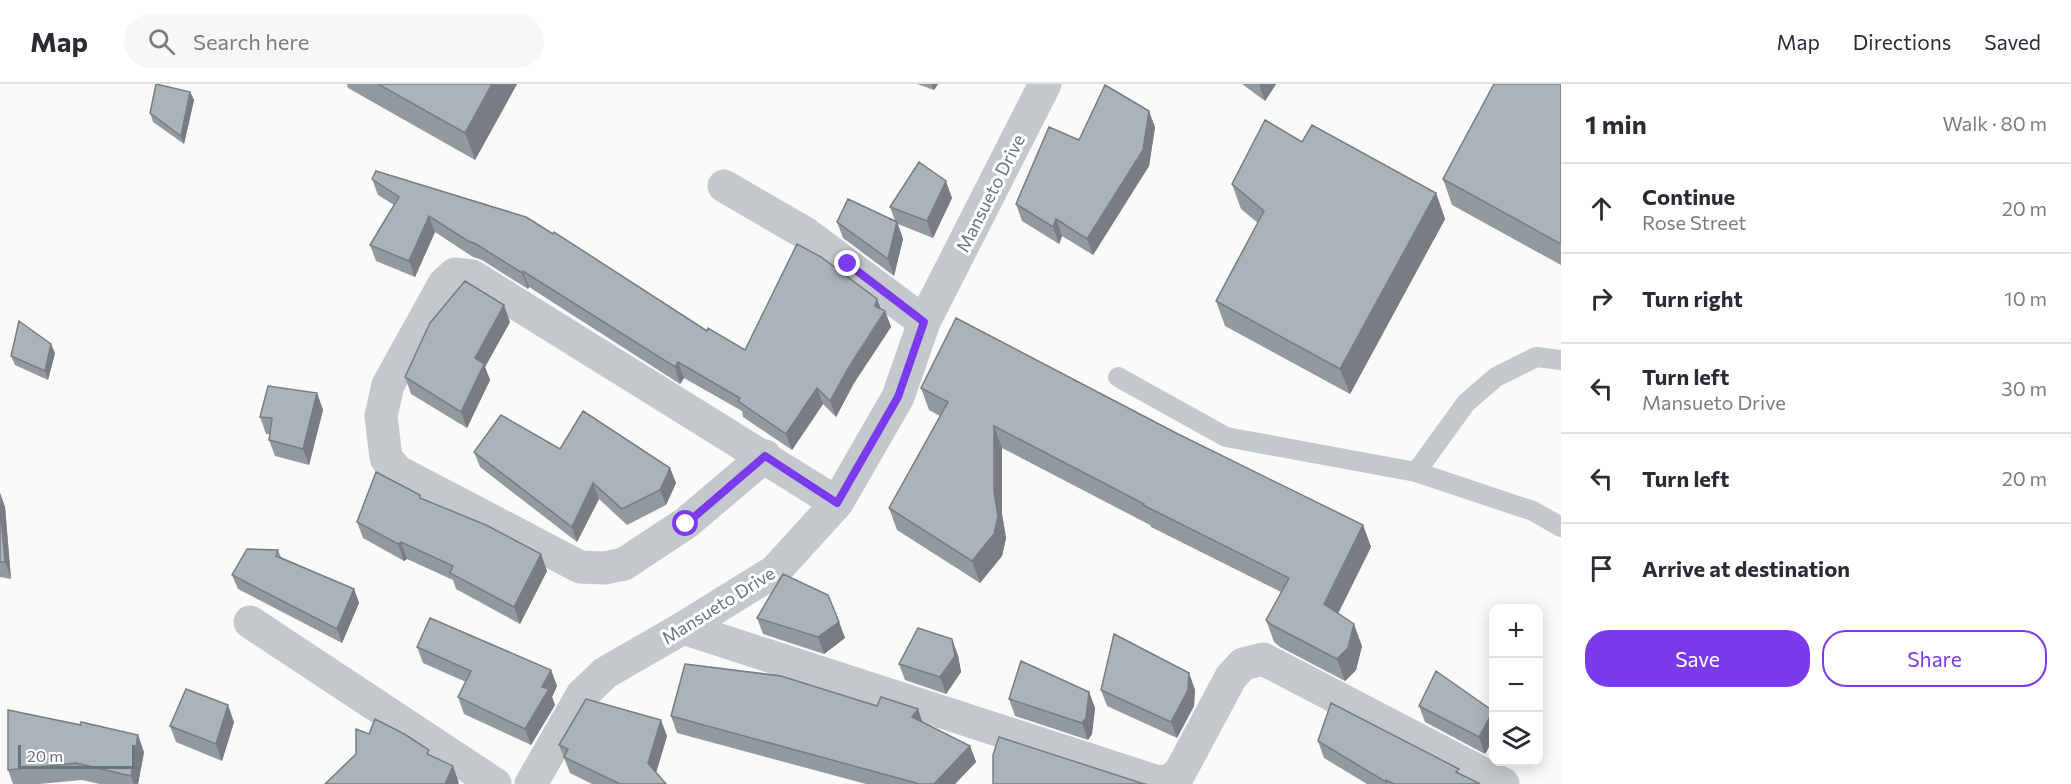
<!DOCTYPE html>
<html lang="en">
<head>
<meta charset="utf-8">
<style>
	body { margin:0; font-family:Commissioner,sans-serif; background:#f7f7f7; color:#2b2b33 }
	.controls { position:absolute; right:18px; bottom:18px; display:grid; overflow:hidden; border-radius:12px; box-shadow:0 3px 15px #0003 }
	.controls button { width:54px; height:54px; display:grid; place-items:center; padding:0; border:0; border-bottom:2px solid #e1e1e2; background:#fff; color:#2b2b33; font:30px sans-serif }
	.scale { position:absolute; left:18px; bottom:15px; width:117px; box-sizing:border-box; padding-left:6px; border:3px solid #657683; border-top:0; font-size:16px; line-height:21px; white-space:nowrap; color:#657683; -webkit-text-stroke:4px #fff; paint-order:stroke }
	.stop { position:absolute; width:18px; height:18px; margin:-14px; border:4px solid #7c3aed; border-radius:50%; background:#fff }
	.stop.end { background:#7c3aed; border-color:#fff; box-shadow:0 2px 6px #0008 }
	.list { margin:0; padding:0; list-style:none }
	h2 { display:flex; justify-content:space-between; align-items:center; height:78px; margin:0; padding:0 24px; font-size:26px }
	h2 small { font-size:20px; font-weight:400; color:#7c7c81 }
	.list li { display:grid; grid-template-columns:39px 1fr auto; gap:18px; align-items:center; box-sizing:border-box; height:90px; padding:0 24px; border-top:2px solid #e1e1e2 }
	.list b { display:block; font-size:22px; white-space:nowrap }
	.list p { margin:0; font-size:20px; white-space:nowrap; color:#7c7c81 }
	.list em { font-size:20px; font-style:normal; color:#7c7c81 }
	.actions { display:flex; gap:12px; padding:18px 24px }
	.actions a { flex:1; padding:14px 0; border:2px solid #7c3aed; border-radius:24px; text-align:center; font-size:21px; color:#7c3aed }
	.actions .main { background:#7c3aed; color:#fff }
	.icon { flex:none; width:33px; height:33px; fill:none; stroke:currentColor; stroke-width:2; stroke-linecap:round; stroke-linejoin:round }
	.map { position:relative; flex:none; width:1561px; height:700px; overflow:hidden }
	header { display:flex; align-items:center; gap:36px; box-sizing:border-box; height:84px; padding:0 30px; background:#fff; border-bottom:2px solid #e1e1e2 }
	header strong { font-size:28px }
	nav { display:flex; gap:33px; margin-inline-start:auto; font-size:21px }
	.search { width:420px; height:54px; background:#f7f7f7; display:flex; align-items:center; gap:15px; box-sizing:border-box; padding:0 21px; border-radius:33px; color:#7c7c81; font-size:22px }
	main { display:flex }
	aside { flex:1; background:#fff }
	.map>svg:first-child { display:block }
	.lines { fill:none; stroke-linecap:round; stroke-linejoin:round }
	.service { stroke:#c3c8cc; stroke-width:20 }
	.minor { stroke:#c3c8cc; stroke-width:33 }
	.wall { fill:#929a9f }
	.shaded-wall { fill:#777d82 }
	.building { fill:#aab3b9; stroke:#777d82; stroke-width:1.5 }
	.route { stroke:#7c3aed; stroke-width:8 }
	.labels { text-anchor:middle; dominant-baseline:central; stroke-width:6; stroke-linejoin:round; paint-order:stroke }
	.street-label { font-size:18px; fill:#657683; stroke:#fff }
</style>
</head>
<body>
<header>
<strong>Map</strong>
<div class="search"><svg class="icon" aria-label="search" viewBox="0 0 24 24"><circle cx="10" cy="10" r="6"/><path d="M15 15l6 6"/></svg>Search here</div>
<nav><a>Map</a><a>Directions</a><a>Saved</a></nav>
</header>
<main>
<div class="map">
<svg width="1561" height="700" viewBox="0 0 1561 700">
	<rect width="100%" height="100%" fill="#fafaf8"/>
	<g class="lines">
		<path class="service" d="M1118,293l108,60 190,35 117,39 28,16
			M1416,388l50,-69 30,-26 40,-20 25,3"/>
		<path class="minor" d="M724,102l81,47 119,89
			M765,372l-79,67 -62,41 -20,4 -24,-1 -183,-96 -11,-13 -5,-42 7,-31 56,-101 11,-10 17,2 365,227
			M250,538l245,162
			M683,544l472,153 11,1 13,-8 52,-97 12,-13 20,-5 240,125
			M531,700l51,-89 23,-22 78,-45 92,-57 62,-68 61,-106 26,-75 121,-238"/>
	</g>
	<path class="wall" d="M347,0h170l-42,76 -127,-72z
		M917,0h21l-4,6z
		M1242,0h34l-11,17z
		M1561,0v181l-109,-60 -9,-26z
		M190,8l4,8 -10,44 -31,-22 -3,-9z
		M1155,43l-6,39 -56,89 -31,-19 -3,8 -37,-23 -6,-17 63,-64z
		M1302,58l134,51 9,26 -95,175 -125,-68 -9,-25 42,-78 -17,-14 -9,-25z
		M372,95l181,55 154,97 38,19 136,-41 4,2 6,16 -37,56 -18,34 -13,-13 -31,46 -49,-33 -1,-6 -58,-33 -4,6 -151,-97 -1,2 -46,-29 -9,-3 -38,-25 -20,45 -39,-16 -6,-16 24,-40 -16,-10z
		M952,114l-19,40 -35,-14 5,15 -9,37 -51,-38 -6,-16 58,-1 -5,-14z
		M510,238l-25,45 5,13 -23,48 -56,-34 -6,-17z
		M55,269l-7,27 -33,-15 -4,-9z
		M921,304l257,46 185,91 8,22 -33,66 24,33 -6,24 -11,11 -65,-34 -6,-5 -8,-22 15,-28 -130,-65 -1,-2 -148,-77v66l4,24 -4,18 -22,27 -83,-53 -8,-22 51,-92 -11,-6z
		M317,309l6,17 -14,55 -34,-9 -6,-16 1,-6h-4l-6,-17z
		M560,365l110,19 6,15 -10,22 -39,20 -28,-26 -22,43 -97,-75 -6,-15z
		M0,409l5,14 6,72 -11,-2z
		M422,415l119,55 6,17 -27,53 -64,-35 -3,-9 -46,-21 -3,2 -41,-23 -6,-16z
		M278,466l3,7 73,32 5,14 -17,40 -104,-54 -6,-14z
		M757,534l82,4 6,16 -21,16 -61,-20z
		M417,563l134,23 6,16 -5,11 3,8 -24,40 -67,-31 -6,-17 8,-15 -43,-19z
		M958,571l3,17 -15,22 -41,-14 -6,-16z
		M1189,589l6,17 -1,16 -17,32 -70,-32 -6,-16z
		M1089,608l6,16 -3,26 -4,6 -73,-24 -6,-17z
		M1419,622l74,5 1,27 -9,16 -60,-32z
		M671,632l251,6 48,24 6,16 -21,22h-89l-189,-51z
		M234,638l-12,39 -46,-19 -6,-16z
		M81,641l63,27 -6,32h-38l-18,-4 -43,4h-26l-5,-14z
		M667,652l-11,36 10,12h-74l-22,-11 -11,-28z
		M1318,657l143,33 19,10h-113l-43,-26z"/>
	<path class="shaded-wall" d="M492,0h25l-42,76 -10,-27z
		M931,0h7l-4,6z
		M1259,0h17l-11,17z
		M190,8l4,8 -10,44 -3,-8z
		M1149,27l6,16 -6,39 -56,89 -6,-16z
		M946,97l6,17 -19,40 -6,-17z
		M1436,109l9,26 -95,175 -10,-25z
		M429,132l6,16 -20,45 -6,-16z
		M1056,135l6,17 -3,8 -6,-17z
		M897,138l6,17 -9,37 -6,-17z
		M523,187l6,16 -1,2 -6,-16z
		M877,215l6,15 2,-3 6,16 -37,56 -18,34 -6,-16 45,-95z
		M504,221l6,17 -25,45 5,13 -23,48 -6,-16 14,-54z
		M51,260l4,9 -7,27 -3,-9z
		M678,278l6,16 -4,6 -5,-17z
		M817,304l6,16 -31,46 -6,-16z
		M317,309l6,17 -14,55 -6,-16z
		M994,342l8,22v66l4,24 -4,18 -22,27 -8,-22 22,-69z
		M670,384l6,15 -10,22 -6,-15z
		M593,399l6,16 -22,43 -5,-15z
		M0,409l5,14 6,72 -6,-17z
		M1363,441l8,22 -39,79 -8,-22z
		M401,458l6,17 -3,2 -6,-17z
		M541,470l6,17 -27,53 -6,-17z
		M354,505l5,14 -17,40 -5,-14z
		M839,538l6,16 -21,16 -6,-17z
		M1354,540l8,22 -6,24 -11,11 -8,-22z
		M952,555l6,16 3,17 -15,22 -6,-17z
		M551,586l6,16 -5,11 3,8 -24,40 -6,-16 17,-42z
		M1189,589l6,17 -1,16 -17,32 -6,-16z
		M1089,608l6,16 -3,26 -4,6 -6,-17z
		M228,621l6,17 -12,39 -6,-17z
		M918,625l6,17 -12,-9z
		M1494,627v27l-9,16 -6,-17z
		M661,636l6,16 -13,44 -6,-17z
		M138,651l6,17 -6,32h-4l-3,-8z
		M970,662l6,16 -21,22h-21z
		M453,682l6,17 -1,1h-13z"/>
	<path class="building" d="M156,0l34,8 -9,44 -31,-23z
		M378,0h114l-27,49z
		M1494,0h67v160l-118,-65z
		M1105,1l44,26 -6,39 -56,89 -31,-20 -3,8 -37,-23 33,-77 30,13z
		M1265,36l37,22 10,-17 124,68 -96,176 -124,-68 48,-90 -32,-27z
		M919,78l27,19 -19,40 -37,-14z
		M376,87l150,46 27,17 1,-2 153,99 1,-3 37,22 52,-106 24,13 56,42 -2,7 10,5 -36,56 -19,34 -13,-13 -31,46 -48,-33 2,-3 -62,-36 -3,5 -152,-96 -1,2 -46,-29 -8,-3 -39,-25 -20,45 -39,-16 29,-48 -27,-18z
		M848,115l49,23 -9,37 -51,-37z
		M465,197l39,24 -29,53 9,6 -23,48 -56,-35 25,-54z
		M956,234l222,116 185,91 -39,79 30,20 -6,24 -11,11 -65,-34 -6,-5 23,-42 -146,-73 1,-1 -150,-78v66l4,24 -4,18 -22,27 -83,-53 59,-106 -27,-14z
		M19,237l32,23 -6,27 -34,-15z
		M268,302l49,7 -14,56 -34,-9 3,-22 -12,-1z
		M583,327l87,57 -10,22 -38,19 -29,-26 -21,44 -98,-75 27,-37 59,34z
		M376,388l44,23v3l66,27 55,29 -27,53 -64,-34 3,-7 -52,-24 -3,2 -41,-22z
		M0,420l5,58h-5z
		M247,465l31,1 -2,6 78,33 -17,40 -105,-54z
		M783,490l45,21 11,27 -21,15 -61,-19z
		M430,534l121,52 -9,17 7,2 -24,40 -67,-32 13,-26 -54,-24z
		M918,544l34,11 3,17 -15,21 -41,-13z
		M1114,550l75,39 -1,17 -17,32 -70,-32z
		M1021,577l68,31 -3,26 -4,5 -73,-24z
		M685,580l96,12 96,30 4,-9 37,12 -6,8 58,29 -36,38h-17l-1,-1 -245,-67z
		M1436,587l57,40 -14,26 -60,-31z
		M186,605l42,16 -12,39 -46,-18z
		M586,615l75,21 -13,43 18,21h-46l-56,-27 4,-8 -9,-4z
		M1331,619l128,66 -3,3 24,12h-86l-8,-4v2l-68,-41z
		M8,626l73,15v-3l57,13 -7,41 -55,-13 -68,7z
		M375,635l31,16 23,15 -2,4 26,12 -8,18h-120l31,-30v-25l13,5z
		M999,653l145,47h3h-154v-29z"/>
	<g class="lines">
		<path class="route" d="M686,440l79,-68 72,47 61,-106 26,-75 -76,-58"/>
	</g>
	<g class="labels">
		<g class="street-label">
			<text transform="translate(990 109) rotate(-63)">Mansueto Drive</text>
			<text transform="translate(718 521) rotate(-32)">Mansueto Drive</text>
		</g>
	</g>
</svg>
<div class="controls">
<button>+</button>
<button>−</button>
<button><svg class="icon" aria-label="layers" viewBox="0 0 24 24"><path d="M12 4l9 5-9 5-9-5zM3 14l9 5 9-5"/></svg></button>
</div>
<div class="scale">20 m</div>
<div class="stop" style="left:686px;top:440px"></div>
<div class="stop end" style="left:848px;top:180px"></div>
</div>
<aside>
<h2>1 min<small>Walk · 80 m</small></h2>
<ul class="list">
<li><svg class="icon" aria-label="ahead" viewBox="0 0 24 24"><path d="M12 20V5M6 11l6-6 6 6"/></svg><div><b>Continue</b><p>Rose Street</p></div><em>20 m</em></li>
<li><svg class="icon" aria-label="right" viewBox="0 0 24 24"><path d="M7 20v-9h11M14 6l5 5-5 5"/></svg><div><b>Turn right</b></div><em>10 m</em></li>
<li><svg class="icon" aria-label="left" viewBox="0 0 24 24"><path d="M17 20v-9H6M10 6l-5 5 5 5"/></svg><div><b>Turn left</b><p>Mansueto Drive</p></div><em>30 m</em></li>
<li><svg class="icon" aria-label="left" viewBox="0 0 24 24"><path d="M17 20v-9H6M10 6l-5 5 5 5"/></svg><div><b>Turn left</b></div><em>20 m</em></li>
<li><svg class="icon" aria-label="arrive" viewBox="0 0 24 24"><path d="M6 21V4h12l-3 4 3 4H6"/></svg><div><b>Arrive at destination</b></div></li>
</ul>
<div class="actions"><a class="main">Save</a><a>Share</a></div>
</aside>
</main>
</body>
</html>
